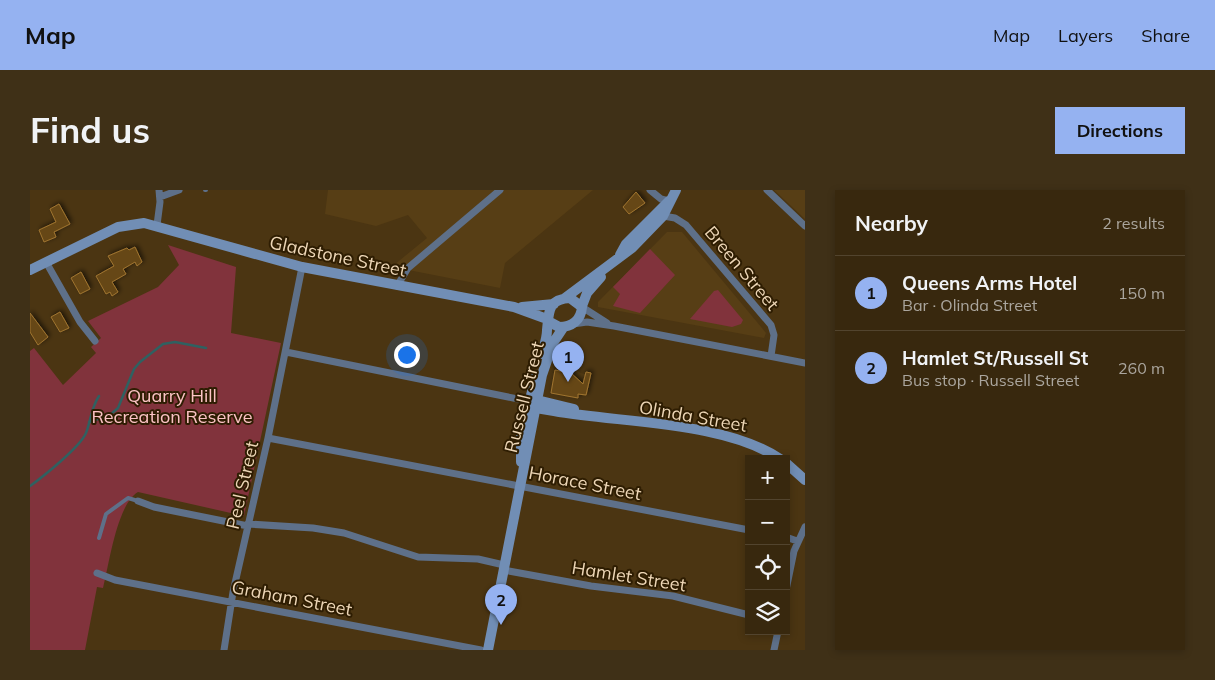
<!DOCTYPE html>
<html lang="en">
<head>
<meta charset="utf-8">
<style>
	body { margin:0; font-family:Mulish,sans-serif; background:#3f3017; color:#f1f3f6 }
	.controls { position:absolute; right:15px; bottom:15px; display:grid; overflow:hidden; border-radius:0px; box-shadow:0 2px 8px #0003 }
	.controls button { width:45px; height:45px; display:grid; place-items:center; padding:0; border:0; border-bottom:1px solid #52442e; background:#38280e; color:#f1f3f6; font:25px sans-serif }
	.you { position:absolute; left:376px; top:164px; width:18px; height:18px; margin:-12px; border:4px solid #fff; border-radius:50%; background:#1a73e8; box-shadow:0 0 0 8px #1a73e833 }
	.badge { display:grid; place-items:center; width:32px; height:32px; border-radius:50%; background:#95b2f1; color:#111; font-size:16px; font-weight:700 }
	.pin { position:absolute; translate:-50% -41px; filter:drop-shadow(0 1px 2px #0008) }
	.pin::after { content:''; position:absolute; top:26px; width:18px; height:15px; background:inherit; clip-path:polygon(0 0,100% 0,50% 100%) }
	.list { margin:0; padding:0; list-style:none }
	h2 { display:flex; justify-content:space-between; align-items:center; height:65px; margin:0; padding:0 20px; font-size:21px }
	h2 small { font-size:16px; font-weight:400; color:#aba69e }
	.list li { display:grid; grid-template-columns:32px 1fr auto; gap:15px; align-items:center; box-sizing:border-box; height:75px; padding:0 20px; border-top:1px solid #52442e }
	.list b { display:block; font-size:19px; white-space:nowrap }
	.list p { margin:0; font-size:16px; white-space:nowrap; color:#aba69e }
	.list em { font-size:16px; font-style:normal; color:#aba69e }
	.icon { flex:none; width:28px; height:28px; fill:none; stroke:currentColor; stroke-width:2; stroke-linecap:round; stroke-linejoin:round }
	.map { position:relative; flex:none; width:775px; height:460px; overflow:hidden; border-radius:0px }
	header { display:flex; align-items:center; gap:30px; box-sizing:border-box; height:70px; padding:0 25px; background:#95b2f1; color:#111 }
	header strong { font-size:24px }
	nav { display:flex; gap:28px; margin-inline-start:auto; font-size:18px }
	.intro { display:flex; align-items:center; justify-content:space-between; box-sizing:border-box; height:120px; padding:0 30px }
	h1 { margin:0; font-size:35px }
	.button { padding:12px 22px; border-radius:0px; background:#95b2f1; color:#111; font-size:18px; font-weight:700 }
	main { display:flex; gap:30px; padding:0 30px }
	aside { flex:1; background:#38280e; border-radius:0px; box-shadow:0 2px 8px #0003 }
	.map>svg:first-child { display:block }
	.built { fill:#573e15 }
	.green { fill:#81333c }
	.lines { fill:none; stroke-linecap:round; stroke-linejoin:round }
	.stream { stroke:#2f6161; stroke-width:2.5 }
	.building { fill:#664712; stroke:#9f7431; filter:url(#shadow) }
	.lane { stroke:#5e7089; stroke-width:4 }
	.street { stroke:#5e7089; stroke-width:7 }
	.secondary { stroke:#718eb5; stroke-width:10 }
	.labels { text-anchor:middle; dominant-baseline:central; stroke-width:4; stroke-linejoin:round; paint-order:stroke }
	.street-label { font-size:18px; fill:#edd6b6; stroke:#2e1d02 }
	.park-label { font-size:18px; fill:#fcc3c5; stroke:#2e1d02 }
</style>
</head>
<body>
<header>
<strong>Map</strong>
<nav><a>Map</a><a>Layers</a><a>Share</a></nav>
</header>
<div class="intro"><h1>Find us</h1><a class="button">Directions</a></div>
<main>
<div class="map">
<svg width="775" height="460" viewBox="0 0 775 460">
	<defs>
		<filter id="shadow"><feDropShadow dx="2" dy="-2" stdDeviation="2.5" flood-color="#0009"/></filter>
	</defs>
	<rect width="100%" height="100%" fill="#4b3512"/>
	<path class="built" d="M298,0h265l-88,73 -5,25 -112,-22 6,-1 33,-27 -19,-23 -32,11 -51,-12z
		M744,0h31v29z
		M637,42h15l84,101 -2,5 -166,-31v-5z
		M530,171l12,3 8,9 11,2 -4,21 -33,-6z"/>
	<path class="green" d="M138,55l68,22 -5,66 50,10 -37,173 -106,-24c-21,12 -29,73 -35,96l-6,-1 -12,63h-55v-299l4,-3 29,37 33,-32 -5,-6 10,-9 -13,-17 70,-34 21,-22z
		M620,59l25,26 -35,38 -27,-7 7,-12 -7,-7z
		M688,100l25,30 -2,4 -9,3 -42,-8 24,-28z"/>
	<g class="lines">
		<path class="stream" d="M59,232l21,-7 8,-7 16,-39 6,-7 23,-18 12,-2 31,6
			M0,296c14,-10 50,-39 56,-53 5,-13 5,-25 13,-37"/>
	</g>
	<path class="building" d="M606,2l9,11 -16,11 -6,-7z
		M29,14l11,20 -16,8 2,5 -12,5 -5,-12 17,-8 -6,-13z
		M105,57l7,15 -5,4 -2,-4 -12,7 3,5 -14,8 6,10 -6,4 -2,-4 -4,2 -10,-18 18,-10 -6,-10 19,-8 2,2z
		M51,82l9,17 -10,5 -9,-16z
		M30,122l9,16 -9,4 -9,-15z
		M0,123l18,24 -10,8 -8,-13z
		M525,180l16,3 12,11 3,-12 5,1 -5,22 -8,-1v4l-27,-5z"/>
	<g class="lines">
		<path class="lane" d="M175,0h1
			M69,348l7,-24 22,-16 10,3"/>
		<path class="street" d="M620,0l11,9 8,2
			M737,0l38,36
			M130,7l19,-7
			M633,26l12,2 11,7 85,100 3,10 -3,21
			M127,35l3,-23 -1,-12
			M16,72l34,60 15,19
			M367,96l11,-18 92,-78
			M552,117l25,16
			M543,134l14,-2 27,4 191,37
			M256,162l242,49
			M238,248l481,92
			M108,311l16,6 94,19
			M218,334l65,4 31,5 74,24 60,2 26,6
			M756,347l11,4
			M473,380l88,16 82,10 76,19
			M67,383l18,7 366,70
			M756,400l8,-39 11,-24
			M194,460l9,-58 35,-154 34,-171
			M744,460l4,-19"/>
		<path class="secondary" d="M590,65l6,-11 43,-43
			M0,80l88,-43 26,-4 158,44 212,40 33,12
			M535,108l67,-50 31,-32 13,-26
			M552,116l5,-13 14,-16
			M492,117l32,-3
			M512,164c2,-8 5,-16 5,-24 2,-17 0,-31 23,-32l12,9c-1,13 -10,20 -23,20l-11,-6
			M498,211l8,7 18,3c66,12 170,10 226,48
			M502,211l5,-1 37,9
			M491,272v-28l15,-58
			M756,273l19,17
			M458,460l54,-275 11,-32 10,-15"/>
	</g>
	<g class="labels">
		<g class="street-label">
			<text transform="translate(308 66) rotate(12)">Gladstone Street</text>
			<text transform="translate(712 78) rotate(50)">Breen Street</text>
			<text transform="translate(494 207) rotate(-76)">Russell Street</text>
			<text transform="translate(663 226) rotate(10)">Olinda Street</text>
			<text transform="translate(555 293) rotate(11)">Horace Street</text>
			<text transform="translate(212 295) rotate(-77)">Peel Street</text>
			<text transform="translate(599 386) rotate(9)">Hamlet Street</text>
			<text transform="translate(262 408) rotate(11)">Graham Street</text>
		</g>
		<g class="park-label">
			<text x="142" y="205">Quarry Hill<tspan x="142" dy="21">Recreation Reserve</tspan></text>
		</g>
	</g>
</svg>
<div class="controls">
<button>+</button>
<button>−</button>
<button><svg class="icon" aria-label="locate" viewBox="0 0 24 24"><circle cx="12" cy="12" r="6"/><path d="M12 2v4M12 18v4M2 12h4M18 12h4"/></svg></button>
<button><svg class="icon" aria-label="layers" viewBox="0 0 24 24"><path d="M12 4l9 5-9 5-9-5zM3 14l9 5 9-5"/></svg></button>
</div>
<div class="you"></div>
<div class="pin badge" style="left:538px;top:192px">1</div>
<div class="pin badge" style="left:471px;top:435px">2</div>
</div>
<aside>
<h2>Nearby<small>2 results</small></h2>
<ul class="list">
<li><span class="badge">1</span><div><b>Queens Arms Hotel</b><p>Bar · Olinda Street</p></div><em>150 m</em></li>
<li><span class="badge">2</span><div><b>Hamlet St/Russell St</b><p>Bus stop · Russell Street</p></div><em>260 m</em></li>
</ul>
</aside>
</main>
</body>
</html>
